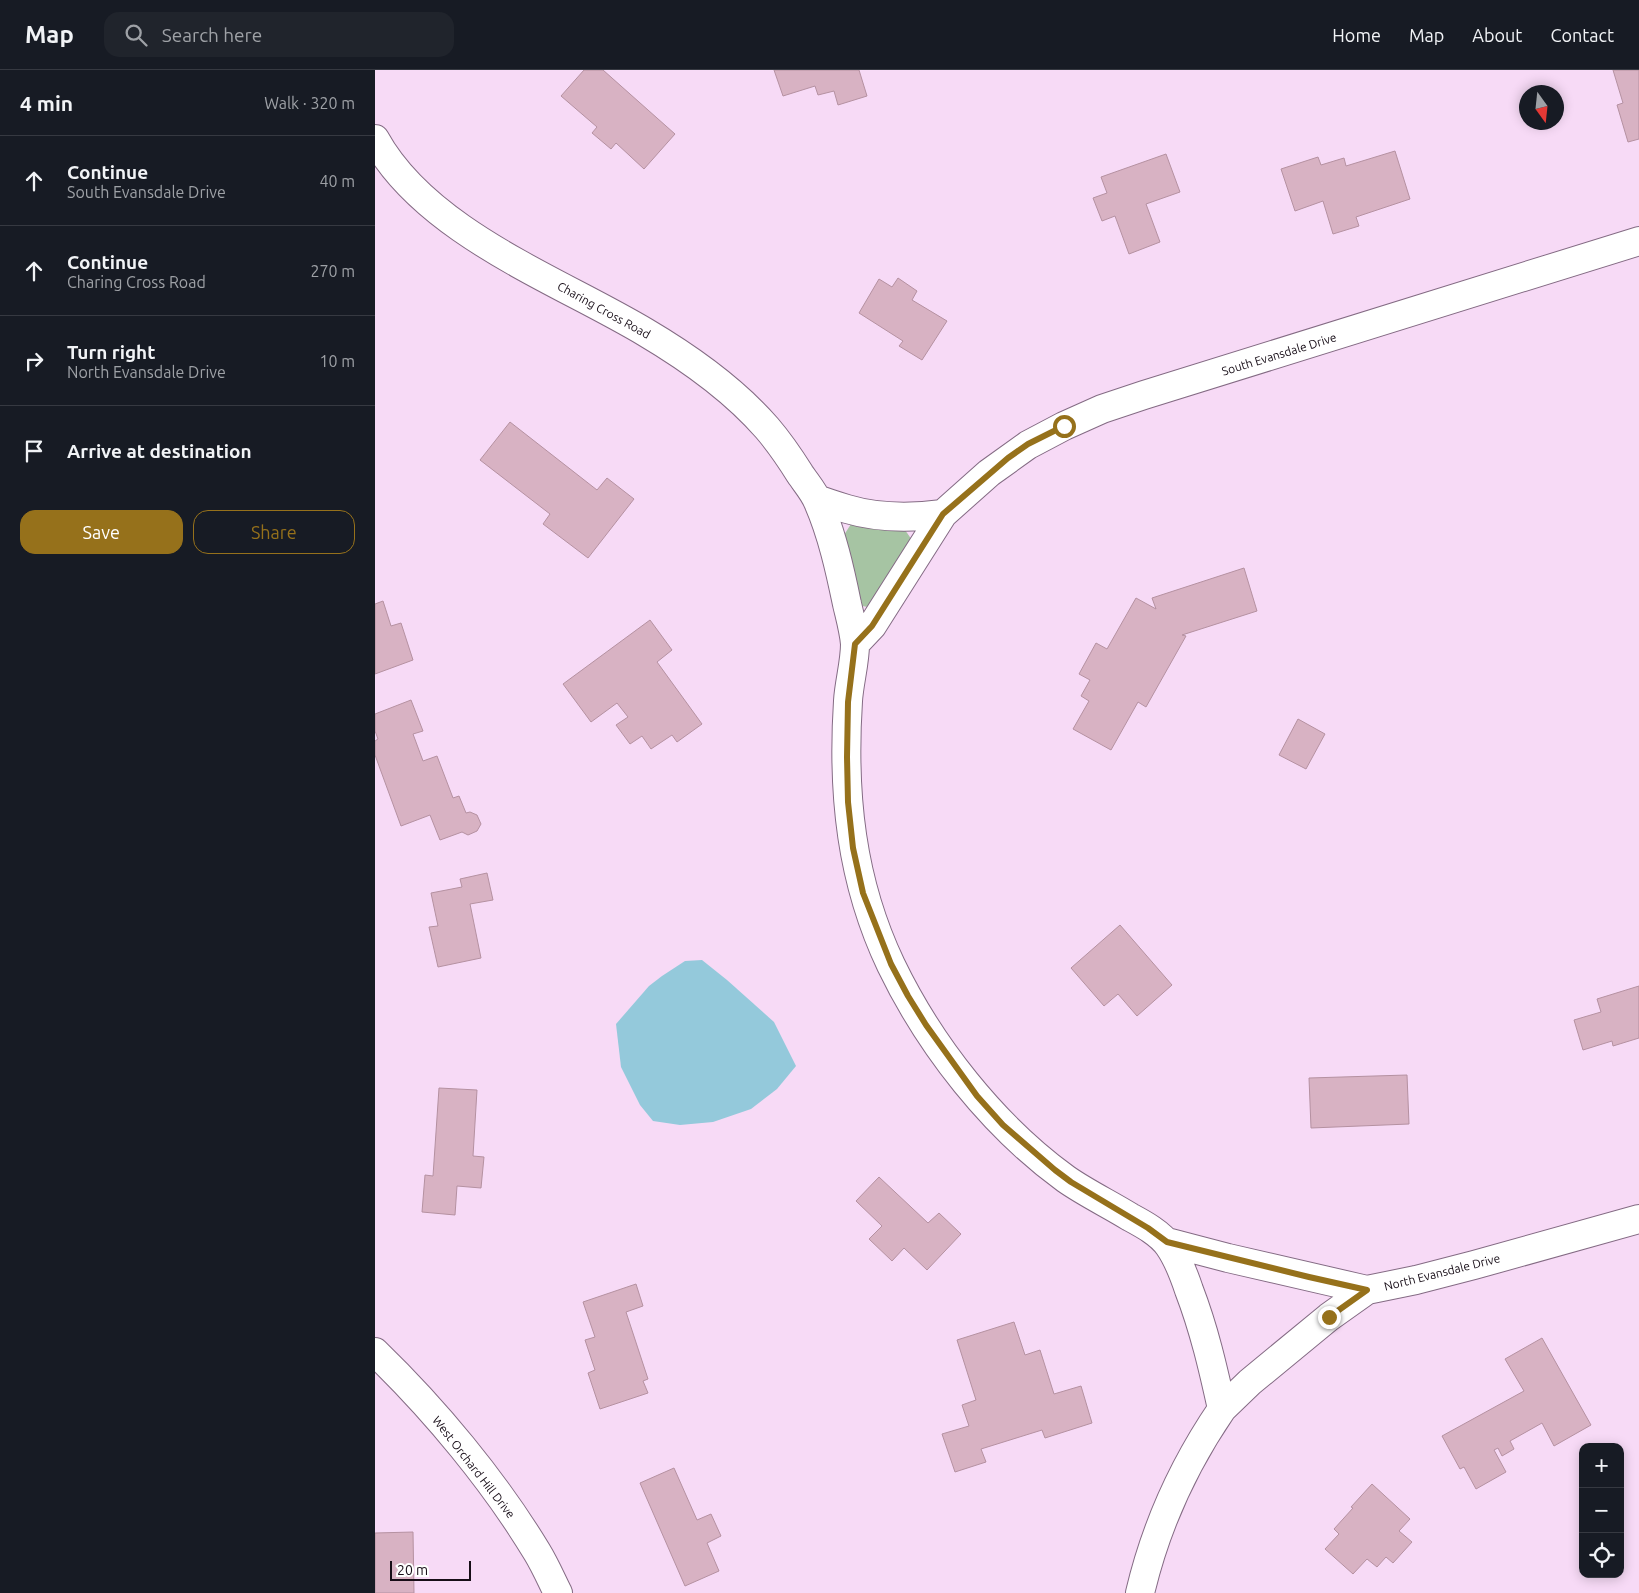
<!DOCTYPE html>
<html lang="en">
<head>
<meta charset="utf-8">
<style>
	body { margin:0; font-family:Ubuntu,sans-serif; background:#20242c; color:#f1f3f6 }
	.controls { position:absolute; right:15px; bottom:15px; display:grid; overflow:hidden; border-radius:10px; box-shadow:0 2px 12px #0003 }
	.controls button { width:45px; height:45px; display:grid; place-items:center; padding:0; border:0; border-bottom:1px solid #363941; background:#171b24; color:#f1f3f6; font:25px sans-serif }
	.compass { position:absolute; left:1144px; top:15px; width:45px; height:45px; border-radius:50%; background:#171b24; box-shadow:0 2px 12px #0003; rotate:165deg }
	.scale { position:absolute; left:15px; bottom:12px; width:81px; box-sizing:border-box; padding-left:5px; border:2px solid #170d17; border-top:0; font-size:14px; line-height:18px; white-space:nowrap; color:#170d17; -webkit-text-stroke:4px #fff; paint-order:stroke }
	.stop { position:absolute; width:15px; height:15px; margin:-11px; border:4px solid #96711b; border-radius:50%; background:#fff }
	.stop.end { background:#96711b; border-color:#fff; box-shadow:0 1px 5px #0008 }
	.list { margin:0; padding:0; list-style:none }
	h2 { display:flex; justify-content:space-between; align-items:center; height:65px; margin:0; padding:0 20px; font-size:21px }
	h2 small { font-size:16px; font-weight:400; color:#9ea1a6 }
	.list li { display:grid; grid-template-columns:32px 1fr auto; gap:15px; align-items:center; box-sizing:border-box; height:90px; padding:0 20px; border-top:1px solid #363941 }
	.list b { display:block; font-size:19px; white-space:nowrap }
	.list p { margin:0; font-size:16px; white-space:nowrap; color:#9ea1a6 }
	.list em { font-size:16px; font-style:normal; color:#9ea1a6 }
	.actions { display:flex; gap:10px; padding:15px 20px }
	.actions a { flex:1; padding:11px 0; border:1px solid #96711b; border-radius:15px; text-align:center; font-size:18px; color:#96711b }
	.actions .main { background:#96711b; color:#fff }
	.icon { flex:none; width:28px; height:28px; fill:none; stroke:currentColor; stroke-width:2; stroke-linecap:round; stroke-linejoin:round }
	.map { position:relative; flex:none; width:1264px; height:1523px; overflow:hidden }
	header { display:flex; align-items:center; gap:30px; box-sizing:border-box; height:70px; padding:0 25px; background:#171b24; border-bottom:1px solid #363941 }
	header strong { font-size:24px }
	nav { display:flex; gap:28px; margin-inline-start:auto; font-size:18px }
	.search { width:350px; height:45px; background:#20242c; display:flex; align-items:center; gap:12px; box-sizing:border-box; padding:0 18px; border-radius:15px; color:#9ea1a6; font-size:19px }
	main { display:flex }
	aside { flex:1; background:#171b24 }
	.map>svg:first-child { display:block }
	.green { fill:#a6c4a3 }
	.water { fill:#94c9db }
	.building { fill:#d8b2c3; stroke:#b591a1 }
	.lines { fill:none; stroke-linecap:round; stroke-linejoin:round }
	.minor-casing { stroke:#846b84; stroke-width:30 }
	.minor { stroke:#fff; stroke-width:28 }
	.route { stroke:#96711b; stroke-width:6 }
	.labels { text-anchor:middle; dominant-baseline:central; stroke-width:4.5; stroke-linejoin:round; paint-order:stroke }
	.street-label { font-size:12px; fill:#170d17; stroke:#fff }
</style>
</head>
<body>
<header>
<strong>Map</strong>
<div class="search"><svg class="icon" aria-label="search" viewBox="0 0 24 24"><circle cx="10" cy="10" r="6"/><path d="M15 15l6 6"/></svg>Search here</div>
<nav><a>Home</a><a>Map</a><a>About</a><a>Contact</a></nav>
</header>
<main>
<aside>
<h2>4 min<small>Walk · 320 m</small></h2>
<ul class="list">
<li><svg class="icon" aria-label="ahead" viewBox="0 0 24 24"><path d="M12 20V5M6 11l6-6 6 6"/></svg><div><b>Continue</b><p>South Evansdale Drive</p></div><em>40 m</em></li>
<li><svg class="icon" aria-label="ahead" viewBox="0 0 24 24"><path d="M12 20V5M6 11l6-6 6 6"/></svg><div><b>Continue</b><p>Charing Cross Road</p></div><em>270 m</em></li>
<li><svg class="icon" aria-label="right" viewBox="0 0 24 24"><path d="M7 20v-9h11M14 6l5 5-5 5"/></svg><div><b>Turn right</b><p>North Evansdale Drive</p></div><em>10 m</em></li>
<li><svg class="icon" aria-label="arrive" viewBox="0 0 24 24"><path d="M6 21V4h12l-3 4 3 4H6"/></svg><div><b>Arrive at destination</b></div></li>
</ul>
<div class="actions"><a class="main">Save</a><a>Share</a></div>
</aside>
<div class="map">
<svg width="1264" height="1523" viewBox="0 0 1264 1523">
	<rect width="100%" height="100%" fill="#f7daf6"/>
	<path class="green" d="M476,454l54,6 7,10 -40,65 -4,2 -6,-1 -2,-4 -16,-67z"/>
	<path class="water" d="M327,890l25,20 47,42 22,44 -19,23 -26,20 -38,13 -33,3 -27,-4 -13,-16 -19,-38 -5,-43 33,-38 13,-10 23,-15z"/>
	<path class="building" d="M209,0h19l72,64 -31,35 -28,-26 -5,6 -19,-16 5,-6 -36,-31z
		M399,0h85l8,26 -29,9 -4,-14 -16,4 -3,-9 -32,10z
		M1238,0h26v69l-11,3 -11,-37 6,-2z
		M1020,81l15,48 -54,18 3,9 -26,8 -10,-33 -28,10 -14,-42 37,-12 3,8 23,-7 2,8z
		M791,84l14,38 -34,12 14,38 -31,12 -14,-38 -13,5 -9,-23 14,-5 -6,-16z
		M523,208l19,13 -5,9 35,21 -25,39 -23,-14 4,-5 -44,-28 20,-34 13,8z
		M135,352l87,68 10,-12 27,21 -46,59 -45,-34 7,-10 -70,-54z
		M869,498l13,43 -75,24 4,1 -40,71 -8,-5 -27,48 -38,-21 16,-28 -8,-5 9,-16 -11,-6 17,-31 11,6 29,-51 20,11 -4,-11z
		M8,531l8,25 10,-3 12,37 -38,14v-70z
		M275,550l22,30 -15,12 45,62 -25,18 -5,-7 -21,14 -9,-13 -12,8 -14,-19 12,-8 -11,-14 -26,19 -28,-38z
		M36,630l12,31 -10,3 10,27 14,-5 16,42 6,-2 7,17 4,-1 7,3 4,9 -4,7 -9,4 -6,-3 -22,8 -10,-25 -29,11 -26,-71v-14l3,-2 -3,-8v-17z
		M923,649l27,15 -19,35 -27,-14z
		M112,803l6,27 -23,4 11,54 -43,9 -9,-40 9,-1 -7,-33 31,-6 -2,-8z
		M745,855l52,60 -35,31 -19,-22 -14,12 -33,-38z
		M1264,916v52l-26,8 -1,-5 -29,9 -9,-30 27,-8 -4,-13z
		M1032,1005l2,49 -98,4 -2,-50z
		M64,1018l38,2 -4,66 11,1 -3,31 -24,-2 -2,29 -33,-3 3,-37 8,1z
		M504,1107l49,46 11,-10 22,21 -34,36 -23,-22 -12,13 -23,-22 13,-13 -26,-25z
		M261,1214l7,22 -17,6 22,67 -5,2 5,12 -48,16 -12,-36 7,-3 -10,-30 10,-3 -12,-35z
		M639,1252l11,33 15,-5 14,44 27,-8 11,37 -47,15 -3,-8 -61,19 5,13 -31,10 -13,-38 27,-8 -7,-21 14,-5 -19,-60z
		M1167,1268l49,87 -37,21 -12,-23 -32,18 4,8 -12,7 -4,-8 -4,2 12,22 -30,17 -12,-22 -4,2 -18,-33 82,-45 -19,-32z
		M299,1398l23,52 14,-6 10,22 -14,7 12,28 -34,15 -45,-103z
		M997,1414l38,35 -11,12 13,11 -19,21 -7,-6 -9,10 -10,-8 -14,15 -28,-25 14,-15 -5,-5 19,-21 -2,-1z
		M38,1462l1,61h-39v-60z"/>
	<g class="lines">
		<g class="minor-casing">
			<path id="minor" d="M0,69c51,93 183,141 270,193 44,26 88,57 122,96 12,14 23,30 33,46 6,9 14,18 18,28 14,32 22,68 29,102 3,13 7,27 8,40 0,19 -6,39 -7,57 -6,93 3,180 43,264 39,81 102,161 175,214 20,14 43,25 64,38 13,7 30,16 39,29 9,13 15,29 20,44 15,39 24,78 33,119 -39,57 -66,116 -82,184
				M442,429c10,4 20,7 30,10 30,9 65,9 96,5
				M480,574l17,-18 71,-112 46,-41 39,-28 36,-19 38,-17 42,-14 495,-154
				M792,1172l61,16 139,32
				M0,1282c60,58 119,129 162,200 8,13 14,27 21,41
				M847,1339l28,-27 79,-65 38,-27 49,-10 58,-15 165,-46"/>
		</g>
		<use href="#minor" class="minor"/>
	</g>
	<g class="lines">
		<path class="route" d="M689,356l-36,18 -20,14 -65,56 -71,112 -17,18 -7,58 -1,55 1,45 5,46 10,45 28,71 17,32 18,29 51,71 26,29 52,45 16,12 77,46 19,14 142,35 58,13 -38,27"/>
	</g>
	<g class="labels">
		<g class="street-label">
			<text transform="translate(229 240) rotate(29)">Charing Cross Road</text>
			<text transform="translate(904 284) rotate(-17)">South Evansdale Drive</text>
			<text transform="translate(1067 1202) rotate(-14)">North Evansdale Drive</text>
			<text transform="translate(99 1397) rotate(52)">West Orchard Hill Drive</text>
		</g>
	</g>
</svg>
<div class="controls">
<button>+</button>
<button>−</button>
<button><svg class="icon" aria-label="locate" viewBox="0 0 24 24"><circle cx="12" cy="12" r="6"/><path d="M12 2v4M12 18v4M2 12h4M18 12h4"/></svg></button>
</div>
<svg class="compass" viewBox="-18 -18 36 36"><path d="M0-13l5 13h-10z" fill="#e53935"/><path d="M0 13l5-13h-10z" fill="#9ea1a6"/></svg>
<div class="scale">20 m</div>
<div class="stop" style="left:689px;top:356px"></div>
<div class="stop end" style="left:954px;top:1247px"></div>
</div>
</main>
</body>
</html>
